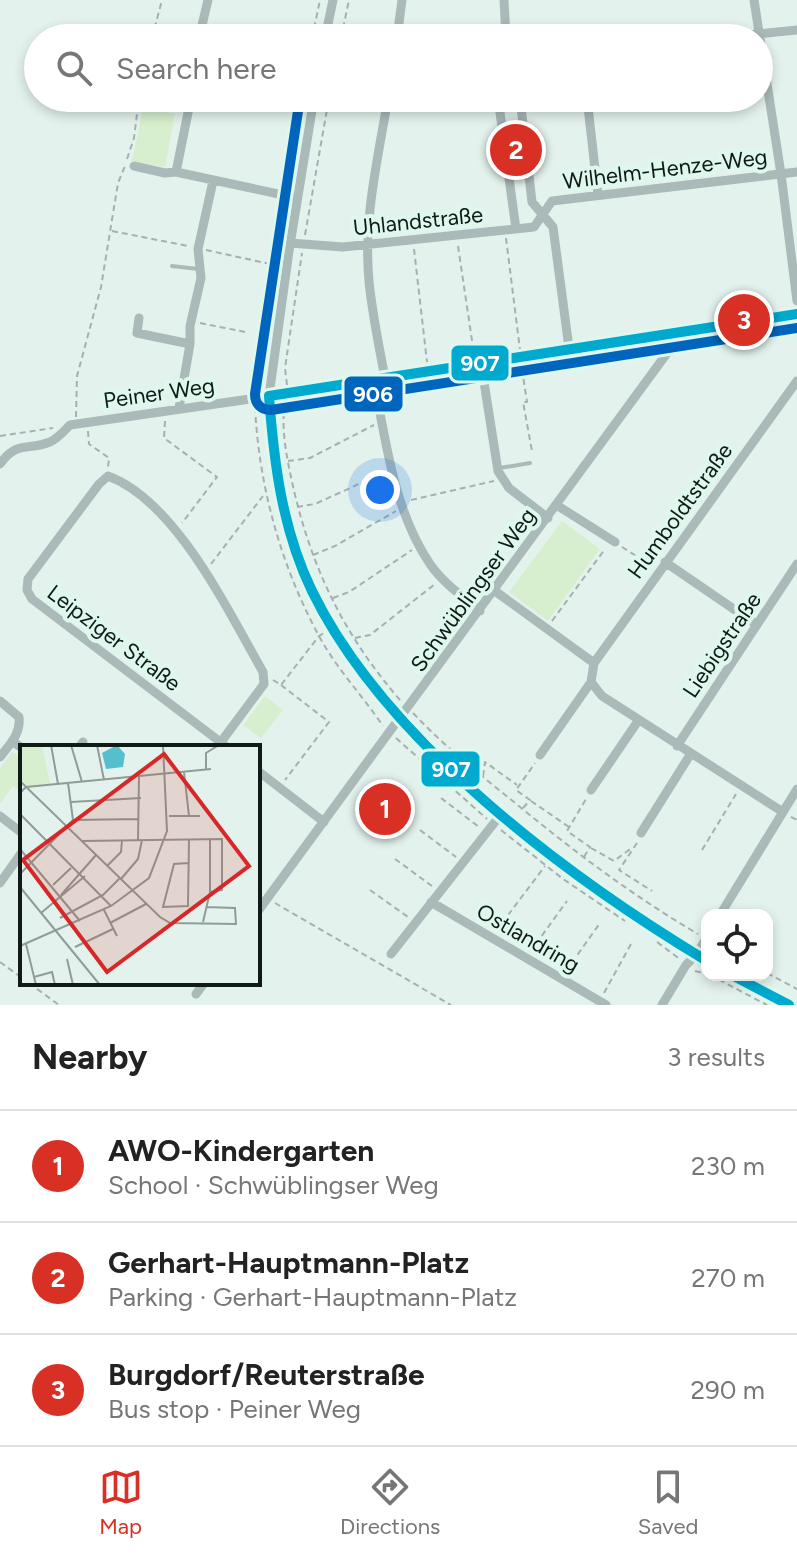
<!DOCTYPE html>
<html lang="en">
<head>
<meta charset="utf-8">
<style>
	body { margin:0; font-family:Figtree,sans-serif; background:#f2f2f2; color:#222 }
	.controls { position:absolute; right:24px; bottom:24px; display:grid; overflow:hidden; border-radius:16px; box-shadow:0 4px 12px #0003 }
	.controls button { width:72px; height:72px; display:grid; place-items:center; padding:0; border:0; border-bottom:2px solid #e0e0e0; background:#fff; color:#222; font:40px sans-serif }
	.you { position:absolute; left:380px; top:490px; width:28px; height:28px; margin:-20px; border:6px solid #fff; border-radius:50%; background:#1a73e8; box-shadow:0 0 0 12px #1a73e833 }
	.badge { display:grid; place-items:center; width:52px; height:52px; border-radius:50%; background:#d93025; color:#fff; font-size:26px; font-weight:700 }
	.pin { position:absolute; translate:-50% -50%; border:4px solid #fff; box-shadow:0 2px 8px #0006 }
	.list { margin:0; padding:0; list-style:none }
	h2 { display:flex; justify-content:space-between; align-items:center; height:104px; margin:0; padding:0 32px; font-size:34px }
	h2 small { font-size:26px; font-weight:400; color:#767676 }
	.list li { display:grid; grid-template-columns:52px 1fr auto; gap:24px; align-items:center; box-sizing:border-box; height:112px; padding:0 32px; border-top:2px solid #e0e0e0 }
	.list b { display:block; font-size:30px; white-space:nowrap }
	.list p { margin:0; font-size:26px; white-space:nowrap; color:#767676 }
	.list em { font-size:26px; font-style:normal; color:#767676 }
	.icon { flex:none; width:44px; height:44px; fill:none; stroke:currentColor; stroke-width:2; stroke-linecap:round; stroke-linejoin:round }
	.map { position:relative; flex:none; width:797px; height:1005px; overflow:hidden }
	.search { position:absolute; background:#fff; box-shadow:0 4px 12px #0003; left:24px; right:24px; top:24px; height:88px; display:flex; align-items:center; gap:20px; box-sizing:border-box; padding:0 28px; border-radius:44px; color:#767676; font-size:30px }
	.sheet { height:440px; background:#fff }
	nav { display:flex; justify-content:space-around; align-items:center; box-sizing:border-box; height:112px; border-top:2px solid #e0e0e0; background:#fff; font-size:22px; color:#767676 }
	nav a { display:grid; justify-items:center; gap:4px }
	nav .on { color:#d93025 }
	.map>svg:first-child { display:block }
	.green { fill:#d7efce }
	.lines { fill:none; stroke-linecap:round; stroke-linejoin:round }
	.path { stroke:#a4b1b0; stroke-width:2; stroke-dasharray:6 4; stroke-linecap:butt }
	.service { stroke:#a9bab8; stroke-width:4 }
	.minor { stroke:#a9bab8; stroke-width:9 }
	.bus-1-casing { stroke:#def8ee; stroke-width:16 }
	.bus-2-casing { stroke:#def8ee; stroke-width:16 }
	.bus-1 { stroke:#00a9ce; stroke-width:10 }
	.bus-2 { stroke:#0065bd; stroke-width:10 }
	.labels { text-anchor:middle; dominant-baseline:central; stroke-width:8; stroke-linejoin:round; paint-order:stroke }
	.street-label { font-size:22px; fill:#111a17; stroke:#def8ee }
	.inset-road { fill:none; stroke:#909c97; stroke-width:2 }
	.view { fill:#d62828; fill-opacity:0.15; stroke:#d62828; stroke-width:4 }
	.inset-edge { fill:none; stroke:#111a17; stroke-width:4 }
	.line-badge { stroke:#def8ee; stroke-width:3 }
	.badge-label { font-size:22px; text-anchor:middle; font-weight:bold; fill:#fff }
</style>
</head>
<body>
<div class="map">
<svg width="797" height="1005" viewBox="0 0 797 1005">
	<rect width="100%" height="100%" fill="#e4f2ed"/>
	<path class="green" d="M143,108l32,6 -10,53 -33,-6z
		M562,521l38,28 -52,72 -39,-29z
		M265,696l18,14 -22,28 -18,-13z
		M12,752l10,7v34l-9,-7 -13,18v-36z"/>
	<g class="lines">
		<path class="path" d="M152,38l10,-38
			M312,38l8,-38
			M341,38l8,-38
			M127,159l7,-21 5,-40
			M286,187l15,-89
			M112,231l76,15
			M305,235l24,-137
			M506,238l14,112
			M458,246l16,108
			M414,249l13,113
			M206,250l64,14
			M200,323l45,9
			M522,369l5,33h-4l9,49
			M287,385l-2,-17 17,-115
			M255,389l28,-183
			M285,403c-4,23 1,51 6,74 18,86 51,156 109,223
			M255,407c4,80 26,159 64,229 17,32 43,59 64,90
			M76,417l1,-41 24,-89 17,-104 7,-17
			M165,421l-1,17 53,39 -35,46
			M88,431l1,13 20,14 -1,9
			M0,436l53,-8
			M288,461l22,-3 64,-33
			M411,500l83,-19
			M297,507l18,-3 68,-31
			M622,547l32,20
			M313,555l22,-9 61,-35
			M211,564l52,-68
			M333,598l16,-6 63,-42
			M552,621l53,-72
			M355,638l15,-3 65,-51
			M273,680l8,5 38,-49 5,-3
			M281,685l48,37 -44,58
			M413,713c31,33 66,61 101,89 58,48 119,94 184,132
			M396,738l91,81
			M483,776l2,-14 32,23
			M441,798l38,29
			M531,801l38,26
			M523,808l7,-8 -14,-10 19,-27
			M791,817l6,3
			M420,830l36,27
			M501,830l62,49 62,42
			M637,843l-18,27 33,21
			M591,848l23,13 19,-14
			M702,850l34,-56
			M584,857l6,-10 -23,-16 19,-32
			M395,859l37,27
			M370,890l38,27
			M275,903l176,102
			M496,931l49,-65
			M657,942l24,18
			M530,952l37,-51
			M0,962l22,16
			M566,971l34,-48
			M695,971l12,3
			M767,973l30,16
			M710,975l57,30
			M29,983l30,22
			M604,993l27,-49"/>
		<path class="service" d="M172,266l26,3
			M500,468l30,-5"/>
		<path class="minor" d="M504,0l2,38
			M754,0l27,174 16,127
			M199,38l9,-38
			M325,38l8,-38
			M397,38l5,-38
			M717,38l80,-8
			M314,98l-25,153 -20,145c2,199 107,316 254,435 58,47 119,92 184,130
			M498,98l18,131
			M520,98l12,104 21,25 16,121
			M587,98l11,97
			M134,166l31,7 11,-1 121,26
			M176,172l15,-74
			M290,243l53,4 191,-20 18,-26 245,-29
			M139,318l-2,15 53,11
			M481,363l17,108 11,17 39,30
			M385,378c-6,-32 -13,-65 -16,-97 -6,-61 9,-123 19,-183
			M374,381c12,61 20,130 56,183 13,19 32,32 50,47
			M179,408l11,-64v-18l11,-48 -3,-29 15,-68
			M0,464c17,-24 28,-13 50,-22 8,-4 14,-11 20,-17l304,-44 423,-67
			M558,506l57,36
			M665,562l92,63
			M495,591l99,72 -3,19 11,14 181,116
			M594,663l203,-282
			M0,701l19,16c2,17 -9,27 -19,40
			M12,741l10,7
			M221,742l43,-58 -1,-12c-35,-61 -87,-171 -155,-196l-9,8 -71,95 -1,11 5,9 195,148
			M677,746l120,-182
			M79,747l4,-5
			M540,755l51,-73
			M258,771l66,51
			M591,790l47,-69
			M0,816l22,17
			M641,833l49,-78
			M0,883l22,-31
			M431,902l175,103
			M258,911l426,-581
			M720,915l77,-126
			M391,954l111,-141
			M732,975l57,30
			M196,994l8,-11
			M662,1005l24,-40 10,-10 11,-18"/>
		<g class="bus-1-casing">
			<path id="bus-1" d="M707,961c-141,-85 -322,-220 -395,-370 -30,-62 -38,-128 -43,-195l528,-82
				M732,975l57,30"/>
		</g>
		<g class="bus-2-casing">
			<path id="bus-2" d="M300,98l-45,296c0,10 6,16 16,16l526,-82"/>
		</g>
		<use href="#bus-1" class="bus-1"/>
		<use href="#bus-2" class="bus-2"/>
	</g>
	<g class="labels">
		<g class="street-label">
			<text transform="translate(665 169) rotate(-7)">Wilhelm-Henze-Weg</text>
			<text transform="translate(418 221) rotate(-6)">Uhlandstraße</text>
			<text transform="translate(159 393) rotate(-8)">Peiner Weg</text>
			<text transform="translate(680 511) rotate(-54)">Humboldtstraße</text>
			<text transform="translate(473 590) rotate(-54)">Schwüblingser Weg</text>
			<text transform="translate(114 638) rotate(37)">Leipziger Straße</text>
			<text transform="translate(722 645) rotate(-56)">Liebigstraße</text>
			<text transform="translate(528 938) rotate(30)">Ostlandring</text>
		</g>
	</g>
	<g transform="translate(20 745)">
		<rect width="240" height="240" fill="#e4f2ed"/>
		<path d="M0,0h22l8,38 -22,3 -8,-7z" fill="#d7efce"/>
		<path d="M97,0l8,9 -2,13 -17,2 -4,-16z" fill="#56bfce"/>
		<path class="inset-road" d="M31,0l7,39M51,0l11,37M77,0l7,35M186,25v-17l13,-8M164,27l5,44M0,36l140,136 10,6 66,1 -1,-16 -29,-1M48,38l5,37M0,48l6,-6 185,-18M51,57l70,-4M0,69l91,92M149,71h31M118,95l1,-64M62,96l140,-2v51l-12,2M0,104l60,72M168,118l-14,1 -11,43 25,-1v-2l1,-64M87,121l14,-14 1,-12M0,129l53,-54 65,-1M101,134l17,-20 4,-19M33,140l18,-17M0,142l80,98M41,150l35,-40M84,165l13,26M21,168l44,-37M40,173l43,-23 17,-17M183,177l7,-30v-52M90,178l36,-19M6,199l10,41M0,201l91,-40 38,-28 18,-47 -4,-86M55,202l38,-18M47,214l6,26M14,232l18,-5 3,13"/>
		<path class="view" d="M144,9l85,112 -142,106 -84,-112z"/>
		<rect width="240" height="240" class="inset-edge"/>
	</g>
	<g class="line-badge">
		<rect x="450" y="344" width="60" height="38" rx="8" fill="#00a9ce"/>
		<rect x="343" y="375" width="61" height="38" rx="8" fill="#0065bd"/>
		<rect x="420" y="750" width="61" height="38" rx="8" fill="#00a9ce"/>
	</g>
	<g class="badge-label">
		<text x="480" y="371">907</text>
		<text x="373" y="402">906</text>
		<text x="451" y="777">907</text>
	</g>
</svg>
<div class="controls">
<button><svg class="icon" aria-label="locate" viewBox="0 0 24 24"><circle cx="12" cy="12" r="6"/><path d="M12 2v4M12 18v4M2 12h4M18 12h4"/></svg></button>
</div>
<div class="you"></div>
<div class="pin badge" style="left:385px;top:809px">1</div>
<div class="pin badge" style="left:516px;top:150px">2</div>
<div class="pin badge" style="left:744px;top:320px">3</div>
<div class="search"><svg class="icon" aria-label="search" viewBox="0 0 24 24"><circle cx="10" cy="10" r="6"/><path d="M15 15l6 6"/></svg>Search here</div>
</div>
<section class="sheet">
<h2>Nearby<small>3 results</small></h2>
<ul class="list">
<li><span class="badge">1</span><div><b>AWO-Kindergarten</b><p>School · Schwüblingser Weg</p></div><em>230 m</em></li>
<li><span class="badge">2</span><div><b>Gerhart-Hauptmann-Platz</b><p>Parking · Gerhart-Hauptmann-Platz</p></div><em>270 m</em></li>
<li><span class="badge">3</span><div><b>Burgdorf/Reuterstraße</b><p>Bus stop · Peiner Weg</p></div><em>290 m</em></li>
</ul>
</section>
<nav>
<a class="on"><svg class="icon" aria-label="map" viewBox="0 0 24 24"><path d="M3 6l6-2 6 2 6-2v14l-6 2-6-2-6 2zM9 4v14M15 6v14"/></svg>Map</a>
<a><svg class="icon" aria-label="directions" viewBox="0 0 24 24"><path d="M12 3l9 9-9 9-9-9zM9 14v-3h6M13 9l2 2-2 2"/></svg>Directions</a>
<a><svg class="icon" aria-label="saved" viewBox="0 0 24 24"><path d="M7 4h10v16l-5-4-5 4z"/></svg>Saved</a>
</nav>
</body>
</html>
